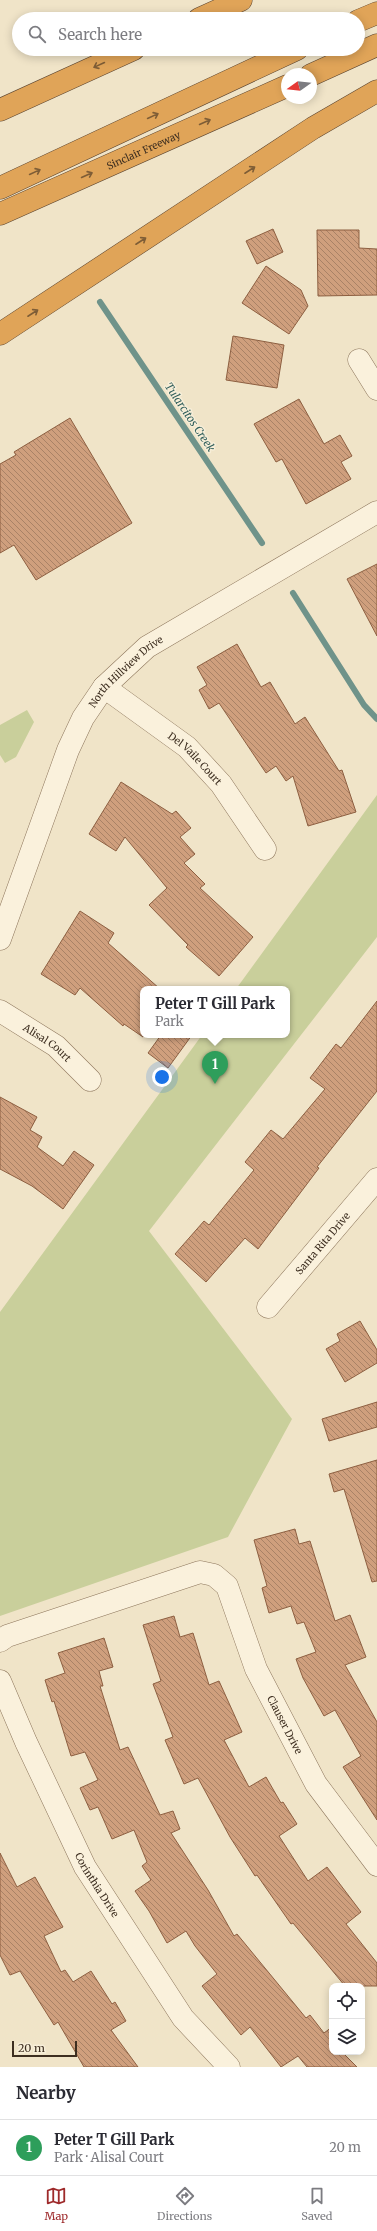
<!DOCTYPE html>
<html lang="en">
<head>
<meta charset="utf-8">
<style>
	body { margin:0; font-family:Merriweather,serif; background:#f2f2f3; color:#2b2b33 }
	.controls { position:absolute; right:12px; bottom:12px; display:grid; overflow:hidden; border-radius:8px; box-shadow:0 2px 10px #0003 }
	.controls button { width:36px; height:36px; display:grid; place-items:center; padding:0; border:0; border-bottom:1px solid #e1e1e2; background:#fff; color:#2b2b33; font:20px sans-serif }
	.compass { position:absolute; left:281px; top:68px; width:36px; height:36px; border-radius:50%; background:#fff; box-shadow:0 2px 10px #0003; rotate:255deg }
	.scale { position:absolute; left:12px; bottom:10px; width:65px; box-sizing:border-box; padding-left:4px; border:2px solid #3d2e20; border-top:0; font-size:11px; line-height:14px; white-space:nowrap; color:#3d2e20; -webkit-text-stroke:3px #f7eed8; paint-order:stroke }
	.you { position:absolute; left:162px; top:1077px; width:14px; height:14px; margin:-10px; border:3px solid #fff; border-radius:50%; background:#1a73e8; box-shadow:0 0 0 6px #1a73e833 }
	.badge { display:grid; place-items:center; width:26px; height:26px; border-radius:50%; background:#9e2a2b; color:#fff; font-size:13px; font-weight:700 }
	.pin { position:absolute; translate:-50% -33px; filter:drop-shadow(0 1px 2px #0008) }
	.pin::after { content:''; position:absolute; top:21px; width:14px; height:12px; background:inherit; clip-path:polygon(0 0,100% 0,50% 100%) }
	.popup { position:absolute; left:140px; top:986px; width:150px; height:52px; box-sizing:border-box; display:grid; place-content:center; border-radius:8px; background:#fff; filter:drop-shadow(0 1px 3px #0005); font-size:13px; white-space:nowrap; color:#7c7c81 }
	.popup b { font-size:15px; color:#2b2b33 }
	.popup::after { content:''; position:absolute; left:50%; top:100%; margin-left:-8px; border:8px solid transparent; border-top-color:#fff }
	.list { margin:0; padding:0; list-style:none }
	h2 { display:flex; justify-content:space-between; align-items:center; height:52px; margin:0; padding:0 16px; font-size:17px }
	h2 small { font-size:13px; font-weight:400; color:#7c7c81 }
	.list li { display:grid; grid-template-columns:26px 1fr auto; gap:12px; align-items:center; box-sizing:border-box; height:56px; padding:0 16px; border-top:1px solid #e1e1e2 }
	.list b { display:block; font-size:15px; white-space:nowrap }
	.list p { margin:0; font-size:13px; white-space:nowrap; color:#7c7c81 }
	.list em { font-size:13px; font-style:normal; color:#7c7c81 }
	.icon { flex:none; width:22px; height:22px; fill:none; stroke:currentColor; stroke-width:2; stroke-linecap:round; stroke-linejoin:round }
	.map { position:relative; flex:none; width:377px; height:2067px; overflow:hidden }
	.search { position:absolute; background:#fff; box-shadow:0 2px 10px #0003; left:12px; right:12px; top:12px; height:44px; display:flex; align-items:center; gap:10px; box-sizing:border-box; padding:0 14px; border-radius:22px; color:#7c7c81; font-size:15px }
	.sheet { height:108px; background:#fff }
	nav { display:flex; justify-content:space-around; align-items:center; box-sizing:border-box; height:56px; border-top:1px solid #e1e1e2; background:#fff; font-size:11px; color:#7c7c81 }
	nav a { display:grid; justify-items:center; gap:2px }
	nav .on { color:#9e2a2b }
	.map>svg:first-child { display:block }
	.park { fill:#c9cf9b }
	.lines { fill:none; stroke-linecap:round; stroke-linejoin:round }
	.stream { stroke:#6f938a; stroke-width:6 }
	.building { fill:url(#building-back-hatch); stroke:#8d5f41 }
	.minor-casing { stroke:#8d765c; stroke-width:23 }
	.highway-casing { stroke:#5b4430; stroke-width:23 }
	.minor { stroke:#faf1dc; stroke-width:22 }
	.highway { stroke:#e0a458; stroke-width:22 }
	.oneway { stroke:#7e5d36 }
	.labels { text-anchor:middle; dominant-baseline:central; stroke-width:3; stroke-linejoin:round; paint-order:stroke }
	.street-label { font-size:10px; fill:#3d2e20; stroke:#f7eed8 }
	.water-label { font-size:11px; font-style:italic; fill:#2f5d5a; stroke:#f7eed8 }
</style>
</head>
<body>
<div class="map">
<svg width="377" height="2067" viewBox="0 0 377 2067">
	<defs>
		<pattern id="building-back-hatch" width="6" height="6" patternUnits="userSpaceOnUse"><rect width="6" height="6" fill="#cf9f7d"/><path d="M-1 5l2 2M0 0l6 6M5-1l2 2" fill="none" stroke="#a98266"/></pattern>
	</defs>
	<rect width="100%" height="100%" fill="#f0e4c8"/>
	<path class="park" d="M27,710l7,12 -18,35 -11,6 -5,-8v-30z
		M377,795v142l-228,294 143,188 -64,118 -228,79v-304l202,-277h85v-46h-51z"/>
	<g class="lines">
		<path class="stream" d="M100,302l162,241
			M293,593l71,112 13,14"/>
	</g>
	<path class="building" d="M273,229l10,23 -26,12 -11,-23z
		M317,230h42v18l18,1v46l-59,1z
		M266,266l35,24 7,16 -19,28 -47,-31z
		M233,336l51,9 -7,43 -51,-8z
		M299,399l25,45 16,-9 12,21 -11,6 10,17 -45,25 -24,-45 -6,3 -22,-38z
		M70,418l62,105 -96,57 -22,-35 -14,8v-89l16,-9 -2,-3z
		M377,564v72l-30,-57z
		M237,644l24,43 9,-5 25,42 10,-7 34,54 3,-1 14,42 -48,14 -15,-50 -7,5 -10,-15 -10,7 -47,-70 -10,6 -10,-19 8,-5 -10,-18z
		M121,782l51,32 4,-3 15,17 -11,9 15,17 -11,9 21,21 -5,4 53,49 -34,39 -33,-29 2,-2 -39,-40 18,-17 -42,-51 -9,14 -27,-17z
		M80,911l34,22 -6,10 52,46h-17v48l-19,-13 -1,2 -43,-38 -5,7 -34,-21z
		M377,1001v90l-60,76 2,1 -61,81 -13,-11 -39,44 -31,-28 29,-33 5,4 45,-55 -9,-8 26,-32 12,9 42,-50 -15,-11 26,-34 5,4z
		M161,1035h31l-24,33 -20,-15z
		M0,1097l37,20 -7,13 12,7 -5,10 26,19 11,-15 20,14 -31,44 -31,-23 -32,-17z
		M360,1321l17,29v13l-32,19 -19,-33 14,-8 -3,-7z
		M377,1402v25l-48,14 -7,-22z
		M377,1460v121l-5,1 -28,-93 -10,3 -5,-18z
		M295,1529l4,15 11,-3 25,80 15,-6 16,42 -21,8 32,57v98l-34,-53 18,-11 -26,-46 -11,6 -21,-38 -7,-19 20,-7 -12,-30 -7,2 -6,-18 -22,7 -7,-25 5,-2 -13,-46z
		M174,1616l6,21 13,-4 16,52 10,-4 23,51 -18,8 25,47 17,-10 15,26 2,-1 14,22 -18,12 29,45 19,-14 34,45 -15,12 31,39v23h-32l-52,-63 -2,1 -34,-49 -2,1 -25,-39 -32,-59 -14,6 -19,-44 8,-3 -20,-53 8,-3 -18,-56z
		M104,1638l9,29 -14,4 4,15h-3l20,64 8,-3 32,68 13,-4 7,18 -9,4 37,57 26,46 3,-2 69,84 4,-3 14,18 8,-6v25h10l15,15h-50l-9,-11 -17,11 -31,-40 -9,8 -39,-49 15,-12 -22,-28 -9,-15 -19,12 -18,-32 -14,-20 16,-11 -9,-14 5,-4 -13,-32 -22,9 -14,-32 -8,3 -10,-22 18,-8 -13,-28 -14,4 -17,-55 -2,1 -7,-22 20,-7 -7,-20z
		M0,1853l17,34 18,-10 28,50 -19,9 17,36 4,-2 8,12 18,-11 21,33 3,-2 11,19 -15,9 27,37h-54l-26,-45 -4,3 -34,-54 -10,4 -10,-20z"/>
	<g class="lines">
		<g class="minor-casing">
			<g id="minor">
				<path d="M359,360l18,29"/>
				<path id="s1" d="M104,687l83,60 34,37 44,65"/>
				<path id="s2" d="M0,939l68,-189 15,-32 21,-31 43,-40 230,-135"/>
				<path id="s3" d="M0,1011l56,35 34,34"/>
				<path id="s4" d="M268,1307l109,-128"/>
				<path id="s5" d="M0,1641l7,-5 193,-64 14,3 13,11 29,83 60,115 61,81"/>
				<path id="s6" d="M0,1681l26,61 59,125 98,151 46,49"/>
			</g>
		</g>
		<g class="highway-casing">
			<g id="highway">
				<path d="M199,19l42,-19"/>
				<path d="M358,21l19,-8"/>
				<path d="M311,75l66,-30"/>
				<path d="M0,110l134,-61"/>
				<path d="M0,188l297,-139"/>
				<path id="s7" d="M0,214l287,-128"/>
				<path d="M0,334l313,-206 64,-37"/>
			</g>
		</g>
		<use href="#minor" class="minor"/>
		<use href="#highway" class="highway"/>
	</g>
	<defs><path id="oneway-shaft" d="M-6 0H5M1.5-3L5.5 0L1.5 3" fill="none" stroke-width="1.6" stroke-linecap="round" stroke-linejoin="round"/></defs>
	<g class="oneway">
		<use href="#oneway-shaft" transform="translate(99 65) rotate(155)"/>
		<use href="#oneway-shaft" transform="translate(153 116) rotate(-25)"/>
		<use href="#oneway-shaft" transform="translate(205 122) rotate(-24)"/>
		<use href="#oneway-shaft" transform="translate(250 170) rotate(-33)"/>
		<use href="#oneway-shaft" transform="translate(35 172) rotate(-25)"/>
		<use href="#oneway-shaft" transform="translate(87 175) rotate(-24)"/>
		<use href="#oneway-shaft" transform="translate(141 241) rotate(-33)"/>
		<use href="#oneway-shaft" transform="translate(33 313) rotate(-33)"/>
	</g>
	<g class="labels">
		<g class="street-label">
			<text stroke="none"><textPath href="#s7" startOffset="157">Sinclair Freeway</textPath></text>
			<text stroke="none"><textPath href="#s2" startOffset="300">North Hillview Drive</textPath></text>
			<text stroke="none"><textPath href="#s1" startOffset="116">Del Vaile Court</textPath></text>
			<text stroke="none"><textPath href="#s3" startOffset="57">Alisal Court</textPath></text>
			<text stroke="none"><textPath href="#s4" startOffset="84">Santa Rita Drive</textPath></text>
			<text stroke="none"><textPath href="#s5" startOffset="394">Clauser Drive</textPath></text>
			<text stroke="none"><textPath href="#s6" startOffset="226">Corinthia Drive</textPath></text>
		</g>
		<g class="water-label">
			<text transform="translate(190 417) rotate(56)">Tularcitos Creek</text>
		</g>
	</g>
</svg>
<div class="controls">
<button><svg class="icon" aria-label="locate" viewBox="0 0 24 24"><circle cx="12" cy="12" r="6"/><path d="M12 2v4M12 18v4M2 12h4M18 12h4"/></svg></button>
<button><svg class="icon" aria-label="layers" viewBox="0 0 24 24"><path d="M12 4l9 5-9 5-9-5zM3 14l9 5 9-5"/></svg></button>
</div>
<svg class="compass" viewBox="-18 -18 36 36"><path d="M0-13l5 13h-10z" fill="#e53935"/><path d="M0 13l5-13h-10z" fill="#7c7c81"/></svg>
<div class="scale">20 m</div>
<div class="you"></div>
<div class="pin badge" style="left:215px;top:1084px;background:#2e9e5b">1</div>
<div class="popup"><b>Peter T Gill Park</b>Park</div>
<div class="search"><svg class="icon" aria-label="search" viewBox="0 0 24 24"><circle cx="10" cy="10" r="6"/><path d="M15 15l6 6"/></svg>Search here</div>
</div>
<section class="sheet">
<h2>Nearby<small></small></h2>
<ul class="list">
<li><span class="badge" style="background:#2e9e5b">1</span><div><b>Peter T Gill Park</b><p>Park · Alisal Court</p></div><em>20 m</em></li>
</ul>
</section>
<nav>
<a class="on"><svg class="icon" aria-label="map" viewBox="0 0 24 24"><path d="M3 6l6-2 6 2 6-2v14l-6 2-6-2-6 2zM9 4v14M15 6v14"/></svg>Map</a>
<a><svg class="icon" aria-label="directions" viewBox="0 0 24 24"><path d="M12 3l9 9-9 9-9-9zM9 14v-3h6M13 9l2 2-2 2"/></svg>Directions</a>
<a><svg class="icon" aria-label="saved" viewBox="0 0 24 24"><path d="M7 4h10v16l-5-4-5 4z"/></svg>Saved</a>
</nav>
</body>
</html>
